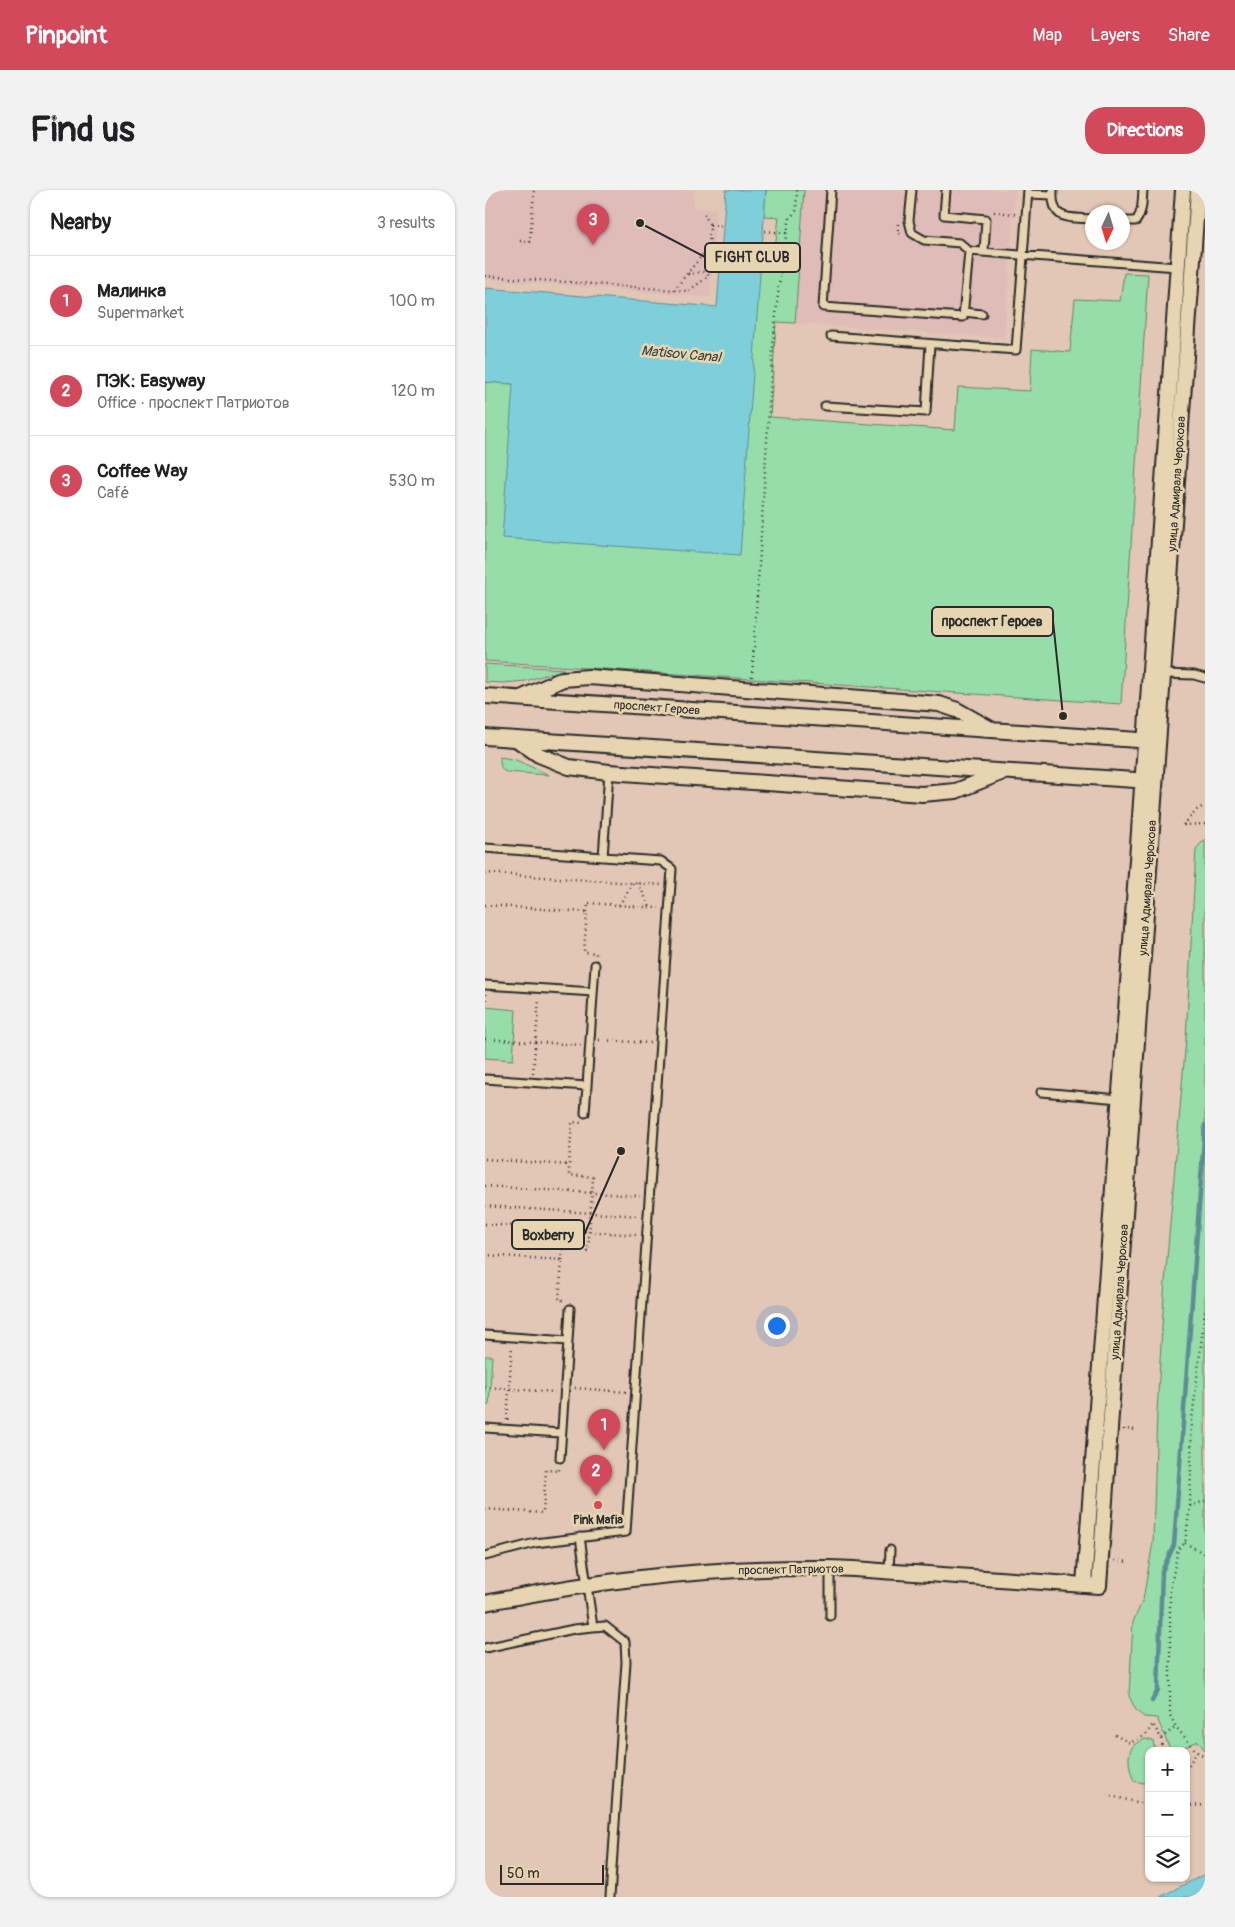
<!DOCTYPE html>
<html lang="en">
<head>
<meta charset="utf-8">
<style>
	body { margin:0; font-family:Pangolin,sans-serif; background:#f2f2f2; color:#202124 }
	.controls { position:absolute; right:15px; bottom:15px; display:grid; overflow:hidden; border-radius:10px; box-shadow:0 1px 4px #0004 }
	.controls button { width:45px; height:45px; display:grid; place-items:center; padding:0; border:0; border-bottom:1px solid #e0e0e0; background:#fff; color:#202124; font:25px sans-serif }
	.compass { position:absolute; left:600px; top:15px; width:45px; height:45px; border-radius:50%; background:#fff; box-shadow:0 1px 4px #0004; rotate:184deg }
	.scale { position:absolute; left:15px; bottom:12px; width:104px; box-sizing:border-box; padding-left:5px; border:2px solid #2b2b2b; border-top:0; font-size:14px; line-height:18px; white-space:nowrap; color:#2b2b2b; -webkit-text-stroke:4px #e7d5b2; paint-order:stroke }
	.you { position:absolute; left:291px; top:1135px; width:18px; height:18px; margin:-12px; border:4px solid #fff; border-radius:50%; background:#1a73e8; box-shadow:0 0 0 8px #1a73e833 }
	.badge { display:grid; place-items:center; width:32px; height:32px; border-radius:50%; background:#d1495b; color:#fff; font-size:16px; font-weight:700 }
	.pin { position:absolute; translate:-50% -41px; filter:drop-shadow(0 1px 2px #0008) }
	.pin::after { content:''; position:absolute; top:26px; width:18px; height:15px; background:inherit; clip-path:polygon(0 0,100% 0,50% 100%) }
	.list { margin:0; padding:0; list-style:none }
	h2 { display:flex; justify-content:space-between; align-items:center; height:65px; margin:0; padding:0 20px; font-size:21px }
	h2 small { font-size:16px; font-weight:400; color:#757577 }
	.list li { display:grid; grid-template-columns:32px 1fr auto; gap:15px; align-items:center; box-sizing:border-box; height:90px; padding:0 20px; border-top:1px solid #e0e0e0 }
	.list b { display:block; font-size:19px; white-space:nowrap }
	.list p { margin:0; font-size:16px; white-space:nowrap; color:#757577 }
	.list em { font-size:16px; font-style:normal; color:#757577 }
	.icon { flex:none; width:28px; height:28px; fill:none; stroke:currentColor; stroke-width:2; stroke-linecap:round; stroke-linejoin:round }
	.map { position:relative; flex:none; width:720px; height:1707px; overflow:hidden; border-radius:20px }
	header { display:flex; align-items:center; gap:30px; box-sizing:border-box; height:70px; padding:0 25px; background:#d1495b; color:#fff }
	header strong { font-size:24px }
	nav { display:flex; gap:28px; margin-inline-start:auto; font-size:18px }
	.intro { display:flex; align-items:center; justify-content:space-between; box-sizing:border-box; height:120px; padding:0 30px }
	h1 { margin:0; font-size:35px }
	.button { padding:12px 22px; border-radius:20px; background:#d1495b; color:#fff; font-size:18px; font-weight:700 }
	main { display:flex; gap:30px; padding:0 30px }
	aside { flex:1; background:#fff; border-radius:20px; box-shadow:0 1px 4px #0004 }
	.map>svg:first-child { display:block }
	.built { fill:#dfbcb8 }
	.green { fill:#97ddaa; stroke:#61846a }
	.water { fill:#7fcfda; stroke:#5d8d94 }
	.lines { fill:none; stroke-linecap:round; stroke-linejoin:round }
	.stream { stroke:#5d8d94; stroke-width:4.5 }
	.lane-casing { stroke:#2b2b2b; stroke-width:11 }
	.street-casing { stroke:#2b2b2b; stroke-width:18 }
	.path { stroke:#2b2b2b; stroke-width:2.5; stroke-dasharray:1 4; stroke-linecap:butt }
	.lane { stroke:#e7d5b2; stroke-width:7 }
	.street { stroke:#e7d5b2; stroke-width:14 }
	.poi-dot { fill:#d1495b; stroke:#e7d5b2; stroke-width:2 }
	.labels { text-anchor:middle; dominant-baseline:central; stroke-width:5; stroke-linejoin:round; paint-order:stroke }
	.street-label { font-size:12px; fill:#2b2b2b; stroke:#e7d5b2 }
	.poi-label { font-size:12px; font-weight:bold; fill:#2b2b2b; stroke:#e7d5b2 }
	.water-label { font-size:14px; font-style:italic; fill:#384445; stroke:#e7d5b2 }
	.leader { fill:none; stroke:#2b2b2b; stroke-width:2 }
	.callout-dot { fill:#2b2b2b; stroke:#e7d5b2; stroke-width:2 }
	.callout { fill:#e7d5b2; stroke:#2b2b2b; stroke-width:2 }
	.callout-label { font-size:14px; text-anchor:middle; font-weight:bold; fill:#2b2b2b }
</style>
</head>
<body>
<header>
<strong>Pinpoint</strong>
<nav><a>Map</a><a>Layers</a><a>Share</a></nav>
</header>
<div class="intro"><h1>Find us</h1><a class="button">Directions</a></div>
<main>
<aside>
<h2>Nearby<small>3 results</small></h2>
<ul class="list">
<li><span class="badge">1</span><div><b>Малинка</b><p>Supermarket</p></div><em>100 m</em></li>
<li><span class="badge">2</span><div><b>ПЭК: Easyway</b><p>Office · проспект Патриотов</p></div><em>120 m</em></li>
<li><span class="badge">3</span><div><b>Coffee Way</b><p>Café</p></div><em>530 m</em></li>
</ul>
</aside>
<div class="map">
<svg width="720" height="1707" viewBox="0 0 720 1707">
	<rect width="100%" height="100%" fill="#e2c6b6"/>
	<filter id="ink" filterUnits="userSpaceOnUse"><feTurbulence type="fractalNoise" baseFrequency=".02" numOctaves="2"/><feDisplacementMap in="SourceGraphic" scale="10" xChannelSelector="R" yChannelSelector="G"/><feConvolveMatrix kernelMatrix="1 2 1 2 8 2 1 2 1" color-interpolation-filters="sRGB"/></filter>
	<g filter="url(#ink)">
		<path class="built" d="M0,0h209l-1,18 23,1 -6,88 -225,-18z
			M319,0h211l-11,148 -209,-15z"/>
		<path class="green" d="M281,0h38l-9,133 -19,-1 -6,95 185,13 3,-43 72,4 2,-42 38,3 5,-53 45,2 4,-28 24,1 -27,430 -636,-43v-279l28,2 226,171 22,-307 14,1 4,-32 -15,-1z
			M0,474l79,5 -38,12 -23,2 -18,-1z
			M15,567l16,3 33,15 -43,-3c-6,-3 -6,-8 -6,-15z
			M720,649v911l-7,-9 -13,6 -1,4h-13l-14,-33 -13,-1 -8,-7 -7,-14 4,-74 10,-22 10,-58 4,-130 7,-118 22,-255 10,-190z
			M0,817l31,3 -3,50 -28,-2z
			M0,1166h7l-3,49h-4z
			M660,1549l8,2 2,10h-6v30l-5,2 -10,-2c-4,-10 -9,-26 0,-36 2,-2 8,-4 11,-6z"/>
		<path class="water" d="M241,0h40l-26,365 -238,-17 11,-154 -28,-2v-94l232,19z
			M720,1684v23h-45z"/>
		<g class="lines">
			<path class="stream" d="M667,1511l6,-11 4,-119 12,-26 31,-420"/>
			<g class="lane-casing">
				<path id="lane" d="M346,0l-8,117 140,10 6,-66 208,16
					M427,0l-3,31 3,12 12,7 36,3 9,8
					M461,0l-2,25 42,4 -2,33
					M568,0c-2,32 15,27 40,29
					M543,4l25,1
					M638,31h13c7,-9 6,-20 7,-31
					M479,122l18,2
					M346,146l185,14 12,-160
					M340,216l101,6 4,-68
					M679,484l30,1 11,3
					M0,658l118,9
					M0,795l108,7
					M0,889l102,7 8,-121
					M556,902l78,7
					M100,923l2,-27
					M0,1145l83,6 -8,117
					M83,1151l2,-32
					M0,1238l76,5
					M95,1347l13,90 12,-1 20,16 1,20 -16,235
					M0,1366l50,-13 91,-11 46,-663 -11,-8 -58,-4 6,-85
					M345,1378v48
					M404,1382l1,-22
					M0,1458l89,-19 19,-2"/>
			</g>
			<g class="street-casing">
				<path id="street" d="M0,506l668,45
					M36,508l42,-19 26,-2 350,27 18,6 34,19
					M0,547l665,44
					M31,549l23,16 30,12 40,5 313,22 34,-3 45,-18
					M599,1395l54,-739 45,-656
					M0,1413c112,-23 227,-36 342,-35 29,0 58,4 87,5 62,4 124,9 185,13l50,-716 49,-680"/>
			</g>
			<path class="path" d="M509,22l21,2
				M219,24l6,11
				M413,34v8l4,5
				M280,41l22,2
				M35,51l10,1 4,-52
				M203,84l20,-3
				M0,86l203,15 20,-14 2,-52 11,1
				M189,100l34,-42
				M267,487l21,-332 9,-90 8,-37 6,-7 1,-21
				M698,635l14,-15 8,-5
				M699,635l21,-1
				M0,683l177,12
				M153,693l12,24
				M0,715l102,7 -3,40 12,1v2
				M134,715l14,-22
				M102,722l1,-9 71,5
				M0,825l1,-21
				M0,849l96,6
				M114,850l52,3
				M48,883l6,-74
				M0,969l84,6 3,-43 9,1
				M0,996l155,10
				M0,1016l154,10
				M0,1034l153,11
				M0,1065l77,5 -3,40h7
				M77,1070l1,-11 25,2 5,-74 -24,-2v-10
				M720,1121l-13,109 -2,86 -5,37 -7,6 -8,42v124l6,12 21,25 8,4
				M0,1197l70,5
				M90,1198l52,4
				M22,1230l5,-74
				M639,1240v-1l13,1
				M705,1316l15,-5
				M0,1319l58,4 3,-43 13,1v-4
				M700,1353l20,11
				M630,1370l13,2
				M630,1545l15,8 16,-8 7,-11 8,14 1,13
				M676,1548l15,-11
				M701,1579l11,-17
				M626,1606l38,9
				M701,1616l19,-1"/>
			<use href="#lane" class="lane"/>
			<use href="#street" class="street"/>
		</g>
	</g>
	<circle class="poi-dot" cx="113" cy="1315" r="5"/>
	<g class="labels">
		<g class="street-label">
			<text transform="translate(692 294) rotate(-86)">улица Адмирала Черокова</text>
			<text transform="translate(172 518) rotate(4)">проспект Героев</text>
			<text transform="translate(663 698) rotate(-86)">улица Адмирала Черокова</text>
			<text transform="translate(635 1102) rotate(-86)">улица Адмирала Черокова</text>
			<text transform="translate(306 1380) rotate(-1)">проспект Патриотов</text>
		</g>
		<g class="poi-label">
			<text x="113" y="1330">Pink Mafia</text>
		</g>
		<g class="water-label">
			<text transform="translate(196 164) rotate(5)">Matisov Canal</text>
		</g>
	</g>
	<path class="leader" d="M155 33L220 67M578 526L568 431M136 961L99 1045"/>
	<g class="callout-dot">
		<circle cx="155" cy="33" r="5"/>
		<circle cx="578" cy="526" r="5"/>
		<circle cx="136" cy="961" r="5"/>
	</g>
	<g class="callout">
		<rect x="220" y="53" width="95" height="29" rx="5"/>
		<rect x="447" y="417" width="121" height="29" rx="5"/>
		<rect x="27" y="1030" width="72" height="29" rx="5"/>
	</g>
	<g class="callout-label">
		<text x="267" y="72">FIGHT CLUB</text>
		<text x="507" y="436">проспект Героев</text>
		<text x="63" y="1050">Boxberry</text>
	</g>
</svg>
<div class="controls">
<button>+</button>
<button>−</button>
<button><svg class="icon" aria-label="layers" viewBox="0 0 24 24"><path d="M12 4l9 5-9 5-9-5zM3 14l9 5 9-5"/></svg></button>
</div>
<svg class="compass" viewBox="-18 -18 36 36"><path d="M0-13l5 13h-10z" fill="#e53935"/><path d="M0 13l5-13h-10z" fill="#757577"/></svg>
<div class="scale">50 m</div>
<div class="you"></div>
<div class="pin badge" style="left:119px;top:1260px">1</div>
<div class="pin badge" style="left:111px;top:1306px">2</div>
<div class="pin badge" style="left:108px;top:55px">3</div>
</div>
</main>
</body>
</html>
